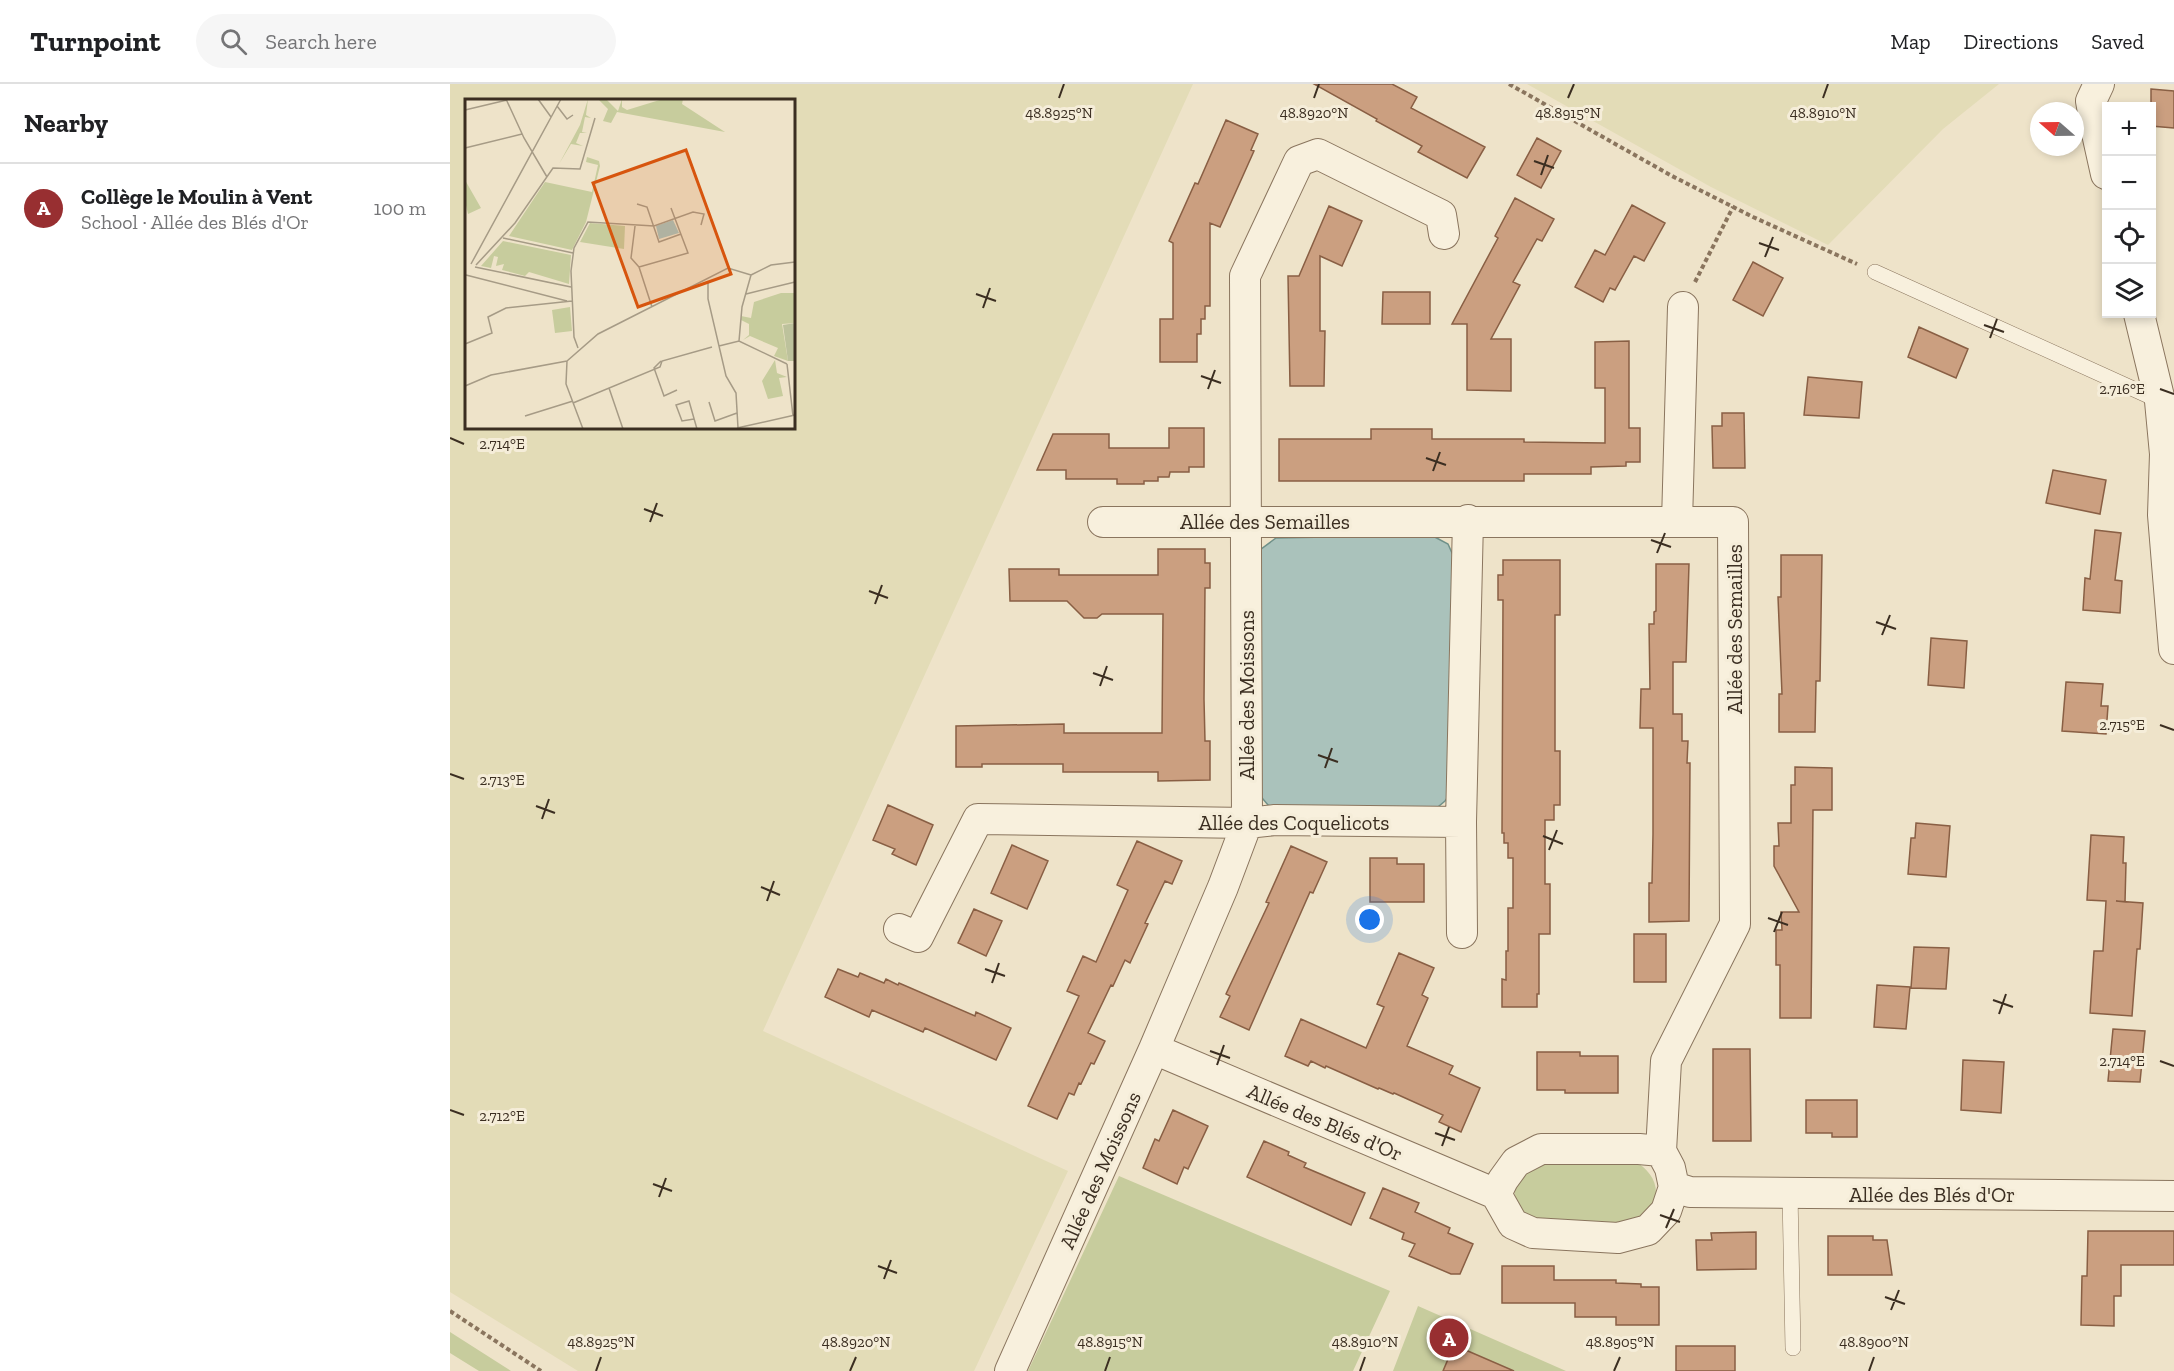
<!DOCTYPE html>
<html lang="en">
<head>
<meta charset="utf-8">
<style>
	body { margin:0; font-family:"Zilla Slab",serif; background:#f6f6f6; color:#202124 }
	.controls { position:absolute; right:18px; top:18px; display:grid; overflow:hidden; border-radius:0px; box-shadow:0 3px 9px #0003 }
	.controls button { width:54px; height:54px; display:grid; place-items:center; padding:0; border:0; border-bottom:2px solid #e0e0e0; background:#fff; color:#202124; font:30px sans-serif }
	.compass { position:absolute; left:1580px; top:18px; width:54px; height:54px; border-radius:50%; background:#fff; box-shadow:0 3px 9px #0003; rotate:290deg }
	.you { position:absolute; left:920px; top:836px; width:21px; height:21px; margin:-15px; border:4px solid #fff; border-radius:50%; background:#1a73e8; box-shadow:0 0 0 9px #1a73e833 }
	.badge { display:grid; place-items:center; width:39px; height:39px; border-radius:50%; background:#982f31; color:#fff; font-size:20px; font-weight:700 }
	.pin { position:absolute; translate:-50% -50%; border:3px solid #fff; box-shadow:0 2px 6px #0006 }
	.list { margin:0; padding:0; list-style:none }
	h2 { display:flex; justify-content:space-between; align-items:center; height:78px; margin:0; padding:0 24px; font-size:26px }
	h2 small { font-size:20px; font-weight:400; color:#757577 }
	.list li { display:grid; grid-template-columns:39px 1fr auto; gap:18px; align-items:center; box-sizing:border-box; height:90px; padding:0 24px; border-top:2px solid #e0e0e0 }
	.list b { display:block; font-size:22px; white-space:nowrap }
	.list p { margin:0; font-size:20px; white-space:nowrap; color:#757577 }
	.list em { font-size:20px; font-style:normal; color:#757577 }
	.icon { flex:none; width:33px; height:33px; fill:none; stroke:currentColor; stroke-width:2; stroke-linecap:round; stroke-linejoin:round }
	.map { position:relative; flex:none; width:1724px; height:1287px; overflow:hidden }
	header { display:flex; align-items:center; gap:36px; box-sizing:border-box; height:84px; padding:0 30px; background:#fff; border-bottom:2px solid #e0e0e0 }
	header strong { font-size:28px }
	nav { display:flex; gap:33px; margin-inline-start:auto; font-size:21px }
	.search { width:420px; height:54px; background:#f6f6f6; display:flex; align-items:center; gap:15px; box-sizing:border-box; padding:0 21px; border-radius:33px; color:#757577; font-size:22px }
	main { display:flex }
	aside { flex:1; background:#fff }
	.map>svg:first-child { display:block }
	.farmland { fill:#e3dcb7; fill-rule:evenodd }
	.green { fill:#c7cc9d }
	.water { fill:#aac2bb; stroke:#709189; stroke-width:1.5 }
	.building { fill:#cb9f80; stroke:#895f44; stroke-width:1.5 }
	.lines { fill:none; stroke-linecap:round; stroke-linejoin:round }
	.lane-casing { stroke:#8a755e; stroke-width:16 }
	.street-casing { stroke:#8a755e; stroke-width:32 }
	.path { stroke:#8a755e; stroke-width:4; stroke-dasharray:4.5 3; stroke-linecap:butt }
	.lane { stroke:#f8f0dd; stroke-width:15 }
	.street { stroke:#f8f0dd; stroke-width:30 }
	.ticks { fill:none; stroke:#3b2e21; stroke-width:2 }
	.labels { text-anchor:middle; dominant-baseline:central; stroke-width:6; stroke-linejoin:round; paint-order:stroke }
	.street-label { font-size:21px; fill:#3b2e21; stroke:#f5edd9 }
	.inset-road { fill:none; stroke:#a69b86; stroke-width:1.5 }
	.view { fill:#d7550e; fill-opacity:0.15; stroke:#d7550e; stroke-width:3 }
	.inset-edge { fill:none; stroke:#3b2e21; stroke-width:3 }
	.ticks-label { font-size:15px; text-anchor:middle; fill:#3b2e21; stroke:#f5edd9; stroke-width:6; stroke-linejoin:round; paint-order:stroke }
</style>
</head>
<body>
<header>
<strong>Turnpoint</strong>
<div class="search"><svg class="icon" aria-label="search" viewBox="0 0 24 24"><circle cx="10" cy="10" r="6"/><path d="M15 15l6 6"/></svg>Search here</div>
<nav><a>Map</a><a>Directions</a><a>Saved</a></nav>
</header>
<main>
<aside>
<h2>Nearby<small></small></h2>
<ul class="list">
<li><span class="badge">A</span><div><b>Collège le Moulin à Vent</b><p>School · Allée des Blés d'Or</p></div><em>100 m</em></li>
</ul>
</aside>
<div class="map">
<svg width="1724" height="1287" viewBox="0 0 1724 1287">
	<rect width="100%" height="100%" fill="#eee3c9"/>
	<path class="farmland" d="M0,0h743l-430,947 305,140 -94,200h-396l-128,-79zM16,16h328v328h-328z
		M1077,0h472l-56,45 -115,116 -117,-58z"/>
	<path class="green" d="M1185,1077c12,8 22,18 21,34 0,8 -4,19 -11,24 -16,13 -92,3 -115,1 -9,-10 -21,-26 -13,-40 4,-7 13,-13 18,-18z
		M669,1092l271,115 -37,80h-325z
		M968,1222l148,65h-52l-60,-26 -11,26h-50z
		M0,1248l61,39h-32l-29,-18z"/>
	<path class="water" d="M981,451l17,9 8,18 -3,228 -8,11 -12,10h-154l-11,-6 -11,-13 -4,-237 23,-17z"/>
	<path class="building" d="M864,0h78l25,13 -6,11 74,39 -18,31 -49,-26 4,-6 -46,-25 1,-2z
		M1701,5l23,2v37l-23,-2z
		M776,36l32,14 -7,16 3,1 -34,76 -10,-4v83h-5v13h-4v15h-4v28h-37v-43h13v-76l-4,-2 26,-58 3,1z
		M1087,54l24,13 -20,37 -24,-13z
		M1065,114l39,21 -12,22 -5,-2 -24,43 7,3 -29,54h20v52l-44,-1v-66h-15l46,-86 -3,-2z
		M1182,121l33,18 -21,38 -10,-5 -19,34 -5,-2 -7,14 -28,-15 20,-37 10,5z
		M879,122l33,15 -20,45 -22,-10v75h5l-1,55h-34l-2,-110h11z
		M1303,178l30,16 -20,38 -30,-16z
		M933,208h47v32h-48z
		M1469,243l49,22 -12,29 -48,-21z
		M1179,257v87h11v34h-14v4l-35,1v7h-67v7h-245v-42h92v-10h61v10h92v3l81,1v-55h-10v-46z
		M1358,293l54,5 -3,36 -55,-3z
		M1272,329h22l1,55h-32l-1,-42h10z
		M719,344h35v39h-15v5h-19l-1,5h-11v4h-14v3h-27v-5h-51v-9h-29l16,-36h56v14h60z
		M1603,386l53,10 -6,34 -54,-11z
		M1645,446l26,3 -6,47 7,1 -2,32 -37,-3 2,-32 5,1z
		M708,465h47v14h5v25h-5l-1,111 1,42h5v39l-52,1v-9h-95v-8h-81v3h-26v-41l108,-2v9h98l1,-119h-61l-5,4h-13l-17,-17h-57l-1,-32h50v6h99z
		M1331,471h41l-2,126h-4l-1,51h-36v-38h3l-4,-97h3z
		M1053,476h57v55h-5v136h5v54h-6v15h-9v64h5v50h-11v60h-2v13h-35v-28l4,1v-29h2v-43h5v-50h-5v-15h-4v-10h-2l1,-233h-5v-25h5z
		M1206,480h33l-3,98h-13v52h9v27h6l-1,22h3l-1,158 -40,1v-39h3l1,-49v-106h-13l1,-39h9l-1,-65h5v-12l2,-1z
		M1481,554l36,3 -3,47 -36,-3z
		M1616,598l37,2 -2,22h7l-2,28 -44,-3z
		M1345,683l37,1v42h-19l-2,208h-31v-53h-4v-35h6l-1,-18h18l-25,-46v-20h5l-1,-23h13v-38h4z
		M438,721l45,20 -17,40 -24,-11 3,-5 -22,-9z
		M1466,739l34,3 -4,51 -38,-3 3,-36h4z
		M1641,751l33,2 -1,26h3l-1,39 -9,-1 27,2 -3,46h-3l-5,67 -42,-3 4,-62h9l3,-50 -19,-1z
		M687,757l45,20 -10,23 -7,-3 -20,42 3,1 -18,39 -5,-3 -12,26 -2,-1 -23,48 17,8 -11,23 -3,-1 -10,21 -2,-1 -5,12 -5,-2 -12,26 -29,-13 51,-110 -12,-5 16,-35 13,6 32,-72 -11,-5z
		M562,761l36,16 -21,48 -36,-16z
		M841,762l36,16 -14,31 -3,-1 -61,138 -29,-13 10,-21 -4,-2 43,-91 -3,-1z
		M920,774h27v6h27v38h-54z
		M524,825l28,12 -16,35 -28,-13z
		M1184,850h32v48h-32z
		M1464,863l35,1 -3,41 -35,-1z
		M949,869l35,15 -12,27 6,3 -21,48 46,20 -4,8 31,14 -19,44 -22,-10 4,-7 -49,-22 -1,1 -14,-6 -1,1 -52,-23 -1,2 -14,-7 -3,5 -23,-10 16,-37 65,29 18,-41 -7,-3z
		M388,885l20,8 2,-4 24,10 2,-4 12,6 1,-2 76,33 1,-4 35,16 -15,32 -71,-32 -2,4 -51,-22 -3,7 -44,-20z
		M1427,901l33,2 -4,42 -32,-2z
		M1663,945l32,2 -5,51 -32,-1z
		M1263,965h37l1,92h-38z
		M1087,968h43v4h38v37h-53v-3h-28z
		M1513,976l41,2 -3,51 -40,-3z
		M1356,1016h51v37h-25v-4h-26z
		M723,1026l35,16 -20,43 -4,-2 -7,17 -34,-16 12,-29 4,2z
		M814,1057l25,11 -1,3 18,8 -2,4 61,26 -14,32 -104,-48z
		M933,1104l36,15 -4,9 35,16 -2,5 25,11 -13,30h-9l-42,-18 6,-12 -13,-5 2,-6 -34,-15z
		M1638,1147h86v34h-53v31h-7v30l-33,-1 1,-49h5z
		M1306,1148v37l-59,1 -1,-30h16l-1,-7z
		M1378,1152h45v4h14l5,35h-64z
		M1052,1182h52v14h62v3l25,1v3h18v38h-43v-8h-41v-14h-73z
		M1004,1261l60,26h-71z
		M1226,1262h59v25h-59z"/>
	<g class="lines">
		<g class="lane-casing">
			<path id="lane" d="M1425,188l285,129
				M1340,1109l3,155"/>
		</g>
		<g class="street-casing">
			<path id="street" d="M1649,0l-8,17 5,28 10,45
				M1689,230l21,87 5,53 -2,61 11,134
				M653,438h630l2,402 -69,137 -5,90 9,17 4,19 16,5 484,4
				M1227,438l6,-215
				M1011,738l1,111
				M449,845l19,8 60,-118 269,4 28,-3 186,2 7,-302
				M704,965l342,145 17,30 20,9 85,5 30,-8 18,-19 8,-24
				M1046,1110l7,-14 13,-18 25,-13h98l22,2
				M560,1287l144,-322 69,-162 24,-64 -2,-547 54,-115 19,-7 123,61 3,19"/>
		</g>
		<path class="path" d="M1059,0l163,92 81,41 104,47
			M1245,198l38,-75
			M0,1227l91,60"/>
		<use href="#lane" class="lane"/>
		<use href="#street" class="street"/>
	</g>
	<path class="ticks" d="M609,14l5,-14M864,14l5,-14M1118,14l6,-14M1373,14l5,-14M1084,77l20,7M1091,91l7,-20M1309,159l20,7M1315,173l8,-20M526,210l20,7M533,224l7,-20M1534,241l20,7M1540,254l7,-19M751,292l20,7M758,305l7,-19M1710,305l14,5M0,354l14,6M976,374l20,7M983,387l7,-19M194,425l19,7M200,438l7,-19M1201,456l20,7M1207,469l8,-20M419,507l19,7M425,520l7,-19M1426,538l20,7M1432,551l8,-20M643,589l20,7M650,602l7,-20M1710,641l14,5M868,671l20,7M875,684l7,-20M0,690l14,5M86,722l19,7M92,735l7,-20M1093,752l20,8M1099,766l8,-20M311,803l19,8M317,817l7,-20M1318,834l20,7M1324,848l8,-20M535,885l20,7M542,899l7,-20M1543,916l20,7M1549,930l7,-20M760,967l20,7M1710,977l14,5M767,981l7,-20M0,1026l14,5M985,1049l20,7M992,1062l7,-19M203,1100l19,7M209,1113l7,-19M1210,1131l20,7M1216,1144l8,-19M428,1182l19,7M434,1195l7,-19M1435,1213l20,7M1441,1226l8,-20M146,1287l5,-14M400,1287l6,-14M655,1287l5,-14M910,1287l5,-14M1164,1287l6,-14M1419,1287l5,-14"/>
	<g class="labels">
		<g class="street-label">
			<text x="815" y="437">Allée des Semailles</text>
			<text transform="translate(1284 545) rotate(-90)">Allée des Semailles</text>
			<text transform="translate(796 611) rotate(-90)">Allée des Moissons</text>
			<text x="844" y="738">Allée des Coquelicots</text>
			<text transform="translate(875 1038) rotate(23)">Allée des Blés d'Or</text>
			<text transform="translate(650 1086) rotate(-66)">Allée des Moissons</text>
			<text x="1482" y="1110">Allée des Blés d'Or</text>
		</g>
	</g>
	<g transform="translate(15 15)">
		<rect width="330" height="330" fill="#eee3c9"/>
		<path d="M123,0l-2,16 5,3 -6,-1 -3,15 5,1h-7l-4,10 7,3 -12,-2 -12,20 21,-39zM133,0h8l12,12 4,-12v8l5,3 36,-11h20l-1,5 43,28 -108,-20 -6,11 -8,-2 5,-12zM122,58l12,4 1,5 -14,56 -14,28 -63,-14 36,-54 47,10 6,-27 -12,-3zM0,81l16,28 -13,6 -3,-13zM125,124l35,3 -1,23 -44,-7zM38,142l68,14 -2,29 -40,-12 -4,4 -23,-6 2,-6 -8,2 2,-9 -4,-1 -3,12 -10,-2zM316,194h14v30l-13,1 6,37 -14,-5 4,-8 -28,-12 -7,4 6,-5v-11l-8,-4v-4l10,2 3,-16zM105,208l2,24 -17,2 -3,-23zM310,261l2,13 10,4 -8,1 4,18 -15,3 -6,-18z" fill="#c7cc9d"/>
		<path d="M330,224v38h-7l-5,-36z" fill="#bdc29c"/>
		<path d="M208,121l6,13 -20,6 -3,-13z" fill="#aac2bb"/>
		<path class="inset-road" d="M41,0l18,39 23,39M73,0l13,18M92,7l10,13 6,-4M0,11l42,-10M0,49l57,-14M172,105l10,3 12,35 22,-8M170,127l-4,32 8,9M38,139l70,15M6,165l90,-165M11,166l39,-42 38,-55 27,1 15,-51M10,168l96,20M1,176l101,26M286,176l20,-10 24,-3M243,183v17l18,77 10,17 2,35M281,195l49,-12M187,208l-13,-40 49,-14 -17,-45M274,242l3,-34 9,-32M0,245l27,-11 -4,-16 18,-9 66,-7M254,247l20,-5 48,23M113,249l-4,-11 -3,-66 3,-23 14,-26 66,4 39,-14 11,2 -3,11M102,262l31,-27 130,-66 23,7M102,262l-1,23 17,45M196,262l-7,7 10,28 13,-6M322,265l6,52M0,287l26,-11 76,-14M144,289l14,41M244,303l6,19 22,-8M108,304l87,-36 2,-6 50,-14M60,317l48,-15M229,320l-12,2 -6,-16 13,-4 8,28M272,329l58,-13"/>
		<path class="view" d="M221,51l45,124 -93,33 -45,-124z"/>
		<rect width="330" height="330" class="inset-edge"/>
	</g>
	<g class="ticks-label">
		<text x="609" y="34">48.8925°N</text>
		<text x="864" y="34">48.8920°N</text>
		<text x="1118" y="34">48.8915°N</text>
		<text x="1373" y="34">48.8910°N</text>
		<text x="1672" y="310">2.716°E</text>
		<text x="52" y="365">2.714°E</text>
		<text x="1672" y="646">2.715°E</text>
		<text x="52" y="701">2.713°E</text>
		<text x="1672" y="982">2.714°E</text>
		<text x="52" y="1037">2.712°E</text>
		<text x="151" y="1263">48.8925°N</text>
		<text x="406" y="1263">48.8920°N</text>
		<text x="660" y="1263">48.8915°N</text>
		<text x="915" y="1263">48.8910°N</text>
		<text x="1170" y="1263">48.8905°N</text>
		<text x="1424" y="1263">48.8900°N</text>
	</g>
</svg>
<div class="controls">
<button>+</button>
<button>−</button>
<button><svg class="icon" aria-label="locate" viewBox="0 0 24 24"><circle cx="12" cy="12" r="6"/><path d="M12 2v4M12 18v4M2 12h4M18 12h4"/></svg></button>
<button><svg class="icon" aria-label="layers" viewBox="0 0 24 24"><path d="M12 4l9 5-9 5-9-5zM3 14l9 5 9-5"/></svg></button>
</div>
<svg class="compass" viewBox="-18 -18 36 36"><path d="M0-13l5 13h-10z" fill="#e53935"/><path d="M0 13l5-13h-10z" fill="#757577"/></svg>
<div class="you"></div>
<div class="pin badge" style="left:999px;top:1254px">A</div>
</div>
</main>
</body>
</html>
